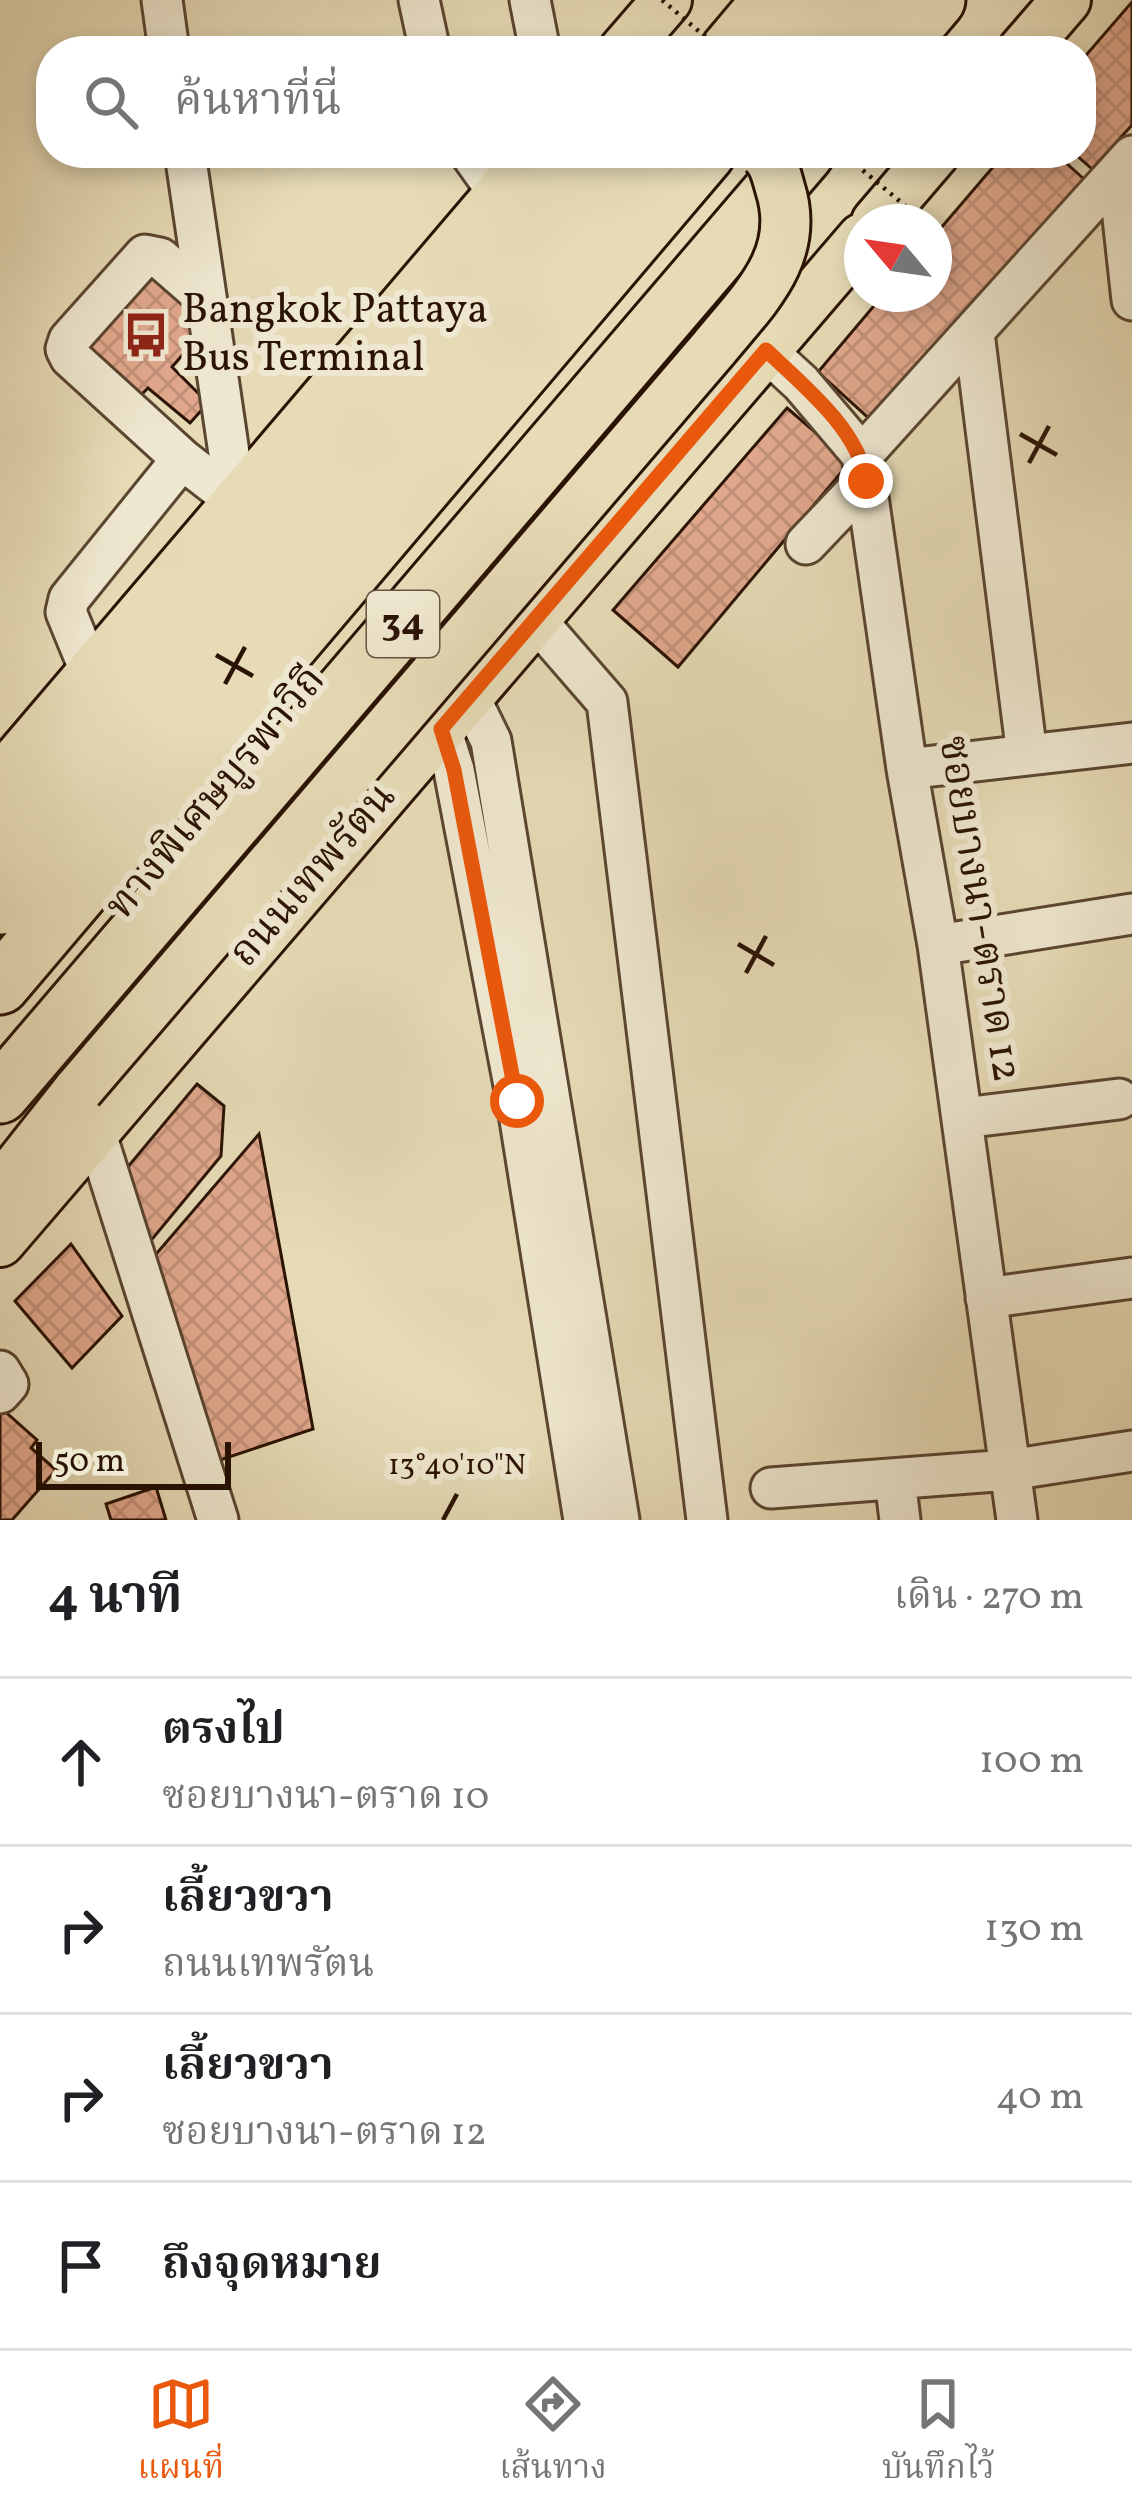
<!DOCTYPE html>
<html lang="th">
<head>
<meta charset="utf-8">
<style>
	body { margin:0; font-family:Vollkorn,"Noto Serif Thai",serif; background:#f6f6f6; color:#202124 }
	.compass { position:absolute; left:844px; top:204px; width:108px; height:108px; border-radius:50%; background:#fff; box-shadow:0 6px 18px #0003; rotate:299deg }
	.scale { position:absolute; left:36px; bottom:30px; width:195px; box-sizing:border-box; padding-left:12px; border:6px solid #2b1304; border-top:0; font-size:33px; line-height:42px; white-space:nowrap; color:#2b1304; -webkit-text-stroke:9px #efe8d0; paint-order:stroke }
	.stop { position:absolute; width:36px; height:36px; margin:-27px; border:9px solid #ea580c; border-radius:50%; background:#fff }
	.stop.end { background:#ea580c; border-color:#fff; box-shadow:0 3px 12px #0008 }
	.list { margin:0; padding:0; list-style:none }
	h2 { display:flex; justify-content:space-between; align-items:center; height:156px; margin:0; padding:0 48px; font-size:51px }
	h2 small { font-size:39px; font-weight:400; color:#757577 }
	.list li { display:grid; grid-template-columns:78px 1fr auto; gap:36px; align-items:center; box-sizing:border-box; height:168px; padding:0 48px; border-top:3px solid #e0e0e0 }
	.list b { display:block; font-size:45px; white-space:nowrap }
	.list p { margin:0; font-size:39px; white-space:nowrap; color:#757577 }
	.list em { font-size:39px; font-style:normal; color:#757577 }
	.icon { flex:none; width:66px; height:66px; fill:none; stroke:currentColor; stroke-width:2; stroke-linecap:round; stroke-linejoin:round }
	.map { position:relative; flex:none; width:1132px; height:1520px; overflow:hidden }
	.search { position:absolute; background:#fff; box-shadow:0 6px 18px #0003; left:36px; right:36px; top:36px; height:132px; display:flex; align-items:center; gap:30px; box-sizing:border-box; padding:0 42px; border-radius:48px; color:#757577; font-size:45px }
	.sheet { height:828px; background:#fff }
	nav { display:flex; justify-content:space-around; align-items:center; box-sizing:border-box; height:168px; border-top:3px solid #e0e0e0; background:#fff; font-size:33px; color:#757577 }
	nav a { display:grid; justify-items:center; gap:6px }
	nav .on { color:#ea580c }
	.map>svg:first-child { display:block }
	.building { fill:url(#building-cross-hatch); stroke:#2b1304; stroke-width:3 }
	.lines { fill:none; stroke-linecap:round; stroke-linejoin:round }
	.minor-casing { stroke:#5a4530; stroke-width:45 }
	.major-casing { stroke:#2b1304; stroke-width:54 }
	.highway-casing { stroke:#2b1304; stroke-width:63 }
	.minor { stroke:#efe8d0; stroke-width:39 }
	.major { stroke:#e6dbb6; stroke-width:48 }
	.highway { stroke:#e6dbb6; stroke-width:57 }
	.major-bridge-casing { stroke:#2b1304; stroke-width:54; stroke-linecap:butt }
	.path-bridge { stroke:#2b1304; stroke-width:4.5; stroke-dasharray:3 6; stroke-linecap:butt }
	.major-bridge { stroke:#e6dbb6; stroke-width:48 }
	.route { stroke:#ea580c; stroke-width:15 }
	.ticks { fill:none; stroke:#2b1304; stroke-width:4.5 }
	.labels { text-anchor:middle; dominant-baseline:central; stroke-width:12; stroke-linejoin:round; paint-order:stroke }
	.shield { fill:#efe8d0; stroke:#665341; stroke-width:3 }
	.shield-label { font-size:39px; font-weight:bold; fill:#2b1304 }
	.poi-label { font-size:42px; fill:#2b1304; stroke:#efe8d0; text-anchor:start }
	.street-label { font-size:42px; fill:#2b1304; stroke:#efe8d0 }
	.ticks-label { font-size:30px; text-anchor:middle; fill:#2b1304; stroke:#efe8d0; stroke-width:12; stroke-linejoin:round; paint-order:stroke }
</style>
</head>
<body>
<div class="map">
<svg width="1132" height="1520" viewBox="0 0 1132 1520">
	<defs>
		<pattern id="building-cross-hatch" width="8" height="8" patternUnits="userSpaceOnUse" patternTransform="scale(3)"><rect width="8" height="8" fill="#e1a88d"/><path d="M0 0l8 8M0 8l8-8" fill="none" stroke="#c19078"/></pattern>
	</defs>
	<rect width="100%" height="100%" fill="#e6dbb6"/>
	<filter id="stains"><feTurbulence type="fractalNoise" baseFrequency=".00167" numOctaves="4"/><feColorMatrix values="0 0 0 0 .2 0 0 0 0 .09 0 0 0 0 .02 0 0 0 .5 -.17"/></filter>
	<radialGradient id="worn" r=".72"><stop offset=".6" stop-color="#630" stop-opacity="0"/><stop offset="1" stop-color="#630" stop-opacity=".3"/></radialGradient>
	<path class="building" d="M1132,2v123l-40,44 -18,-16h7v-92z
		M1005,153h50l30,27 -212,242 -55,-50 66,-78h50v-58z
		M148,261l43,36 10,70 -16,-15 -13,15 36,36 -18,20 -42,-35 -10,10 -56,-47z
		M787,408l63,54 -172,205 -65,-57z
		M197,1084l27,22 -3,50 -82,99 -23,-74z
		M259,1134l54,295 -102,34 -66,-196z
		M71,1244l51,72 -50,52 -57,-67z
		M0,1407l37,33 -6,8 25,22 -44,50h-12z
		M156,1487l10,33h-55l-5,-16z"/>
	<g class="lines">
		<g class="minor-casing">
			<path id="minor" d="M162,0l7,51
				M419,0l11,51
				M530,0l10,51
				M185,153l51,348
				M470,153l29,41
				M1118,172l14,128
				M206,298l-46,-40 -15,-3 -76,85 -3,9 4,8 112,102 54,42
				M974,333l53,422
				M766,351l35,32 61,72 45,314 31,176 79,575
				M862,455l270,-299
				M806,544l60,-63
				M535,619l72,83 100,818
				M91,673l-25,-61 3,-13 113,-140
				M469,696l22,45 128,779
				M441,729l13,41 63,331 67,419
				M907,769l225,-26
				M938,945l194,-31
				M963,1118l156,-19
				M95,1131l123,389
				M986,1298l146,-20
				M0,1371l8,13 -8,9
				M895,1479l5,41
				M771,1488l238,-18 123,-19"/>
		</g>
		<g class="major-casing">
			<path id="major" d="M623,51l44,-51
				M1022,51l44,-51
				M876,222l59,-69
				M0,780l534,-627
				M0,839l580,-686
				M0,1189l79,-100
				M0,1242l862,-1004"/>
		</g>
		<g class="highway-casing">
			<path id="highway" d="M729,51l43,-51
				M792,51l44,-51
				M845,51l43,-51
				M893,51l43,-51
				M0,905l642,-752
				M0,985l706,-832
				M0,1094l805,-941"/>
		</g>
		<use href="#minor" class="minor"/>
		<use href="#major" class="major"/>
		<use href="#highway" class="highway"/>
		<g class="major-bridge-casing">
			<path id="major-bridge" d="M79,1089l635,-741c40,-49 88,-92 66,-160 -4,-14 -6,-25 -16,-35"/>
		</g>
		<path class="path-bridge" d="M662,0l60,51
			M842,153l73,61"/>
		<use href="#major-bridge" class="major-bridge"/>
	</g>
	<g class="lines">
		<path class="route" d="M517,1101l-63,-331 -13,-41 325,-379c37,35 93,80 100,131"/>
	</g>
	<path class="ticks" d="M1020,434l37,21M1029,463l20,-37M216,655l37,21M225,684l20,-37M738,944l36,21M746,973l20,-37M443,1520l14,-26"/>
	<defs>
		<g id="bus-bare" transform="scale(3.6)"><path d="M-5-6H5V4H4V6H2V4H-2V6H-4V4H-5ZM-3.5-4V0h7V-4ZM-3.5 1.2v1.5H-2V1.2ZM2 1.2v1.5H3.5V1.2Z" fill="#8f2418" stroke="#efe8d0" stroke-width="2.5" paint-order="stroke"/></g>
	</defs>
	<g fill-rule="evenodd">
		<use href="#bus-bare" x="146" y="335"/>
	</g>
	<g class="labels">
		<rect class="shield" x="367" y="591" width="72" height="66" rx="9"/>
		<g class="shield-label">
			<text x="403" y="624">34</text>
		</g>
		<g class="poi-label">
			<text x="182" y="311">Bangkok Pattaya<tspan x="182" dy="48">Bus Terminal</tspan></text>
		</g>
		<g class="street-label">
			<text transform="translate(217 794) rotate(-50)">ทางพิเศษบูรพาวิถี</text>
			<text transform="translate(314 876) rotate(-49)">ถนนเทพรัตน</text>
			<text transform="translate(978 909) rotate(81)">ซอยบางนา-ตราด 12</text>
		</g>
	</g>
	<g class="ticks-label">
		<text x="457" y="1474">13°40'10"N</text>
	</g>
	<rect width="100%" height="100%" filter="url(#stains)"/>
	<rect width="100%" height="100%" fill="url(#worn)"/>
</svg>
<svg class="compass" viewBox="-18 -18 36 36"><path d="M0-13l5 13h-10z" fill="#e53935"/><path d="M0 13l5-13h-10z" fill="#757577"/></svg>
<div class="scale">50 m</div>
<div class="stop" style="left:517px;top:1101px"></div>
<div class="stop end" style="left:866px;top:481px"></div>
<div class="search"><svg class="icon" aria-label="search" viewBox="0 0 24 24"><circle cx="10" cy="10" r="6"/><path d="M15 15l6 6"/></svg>ค้นหาที่นี่</div>
</div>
<section class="sheet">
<h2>4 นาที<small>เดิน · 270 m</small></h2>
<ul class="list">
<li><svg class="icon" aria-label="ahead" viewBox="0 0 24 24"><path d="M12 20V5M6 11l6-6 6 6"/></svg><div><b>ตรงไป</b><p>ซอยบางนา-ตราด 10</p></div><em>100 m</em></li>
<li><svg class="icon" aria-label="right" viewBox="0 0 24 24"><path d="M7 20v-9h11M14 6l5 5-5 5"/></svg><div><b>เลี้ยวขวา</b><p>ถนนเทพรัตน</p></div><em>130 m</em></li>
<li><svg class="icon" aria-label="right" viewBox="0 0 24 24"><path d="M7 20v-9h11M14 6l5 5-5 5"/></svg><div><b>เลี้ยวขวา</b><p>ซอยบางนา-ตราด 12</p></div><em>40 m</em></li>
<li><svg class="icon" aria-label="arrive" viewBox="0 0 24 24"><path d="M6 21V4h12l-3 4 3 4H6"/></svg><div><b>ถึงจุดหมาย</b></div></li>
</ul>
</section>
<nav>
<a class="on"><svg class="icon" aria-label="map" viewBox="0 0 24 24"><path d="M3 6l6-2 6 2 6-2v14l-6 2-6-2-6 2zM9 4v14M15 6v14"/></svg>แผนที่</a>
<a><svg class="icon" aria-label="directions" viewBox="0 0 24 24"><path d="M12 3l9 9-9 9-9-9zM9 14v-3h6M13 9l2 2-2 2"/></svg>เส้นทาง</a>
<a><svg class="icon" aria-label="saved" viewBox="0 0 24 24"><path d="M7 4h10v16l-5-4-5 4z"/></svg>บันทึกไว้</a>
</nav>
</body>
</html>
